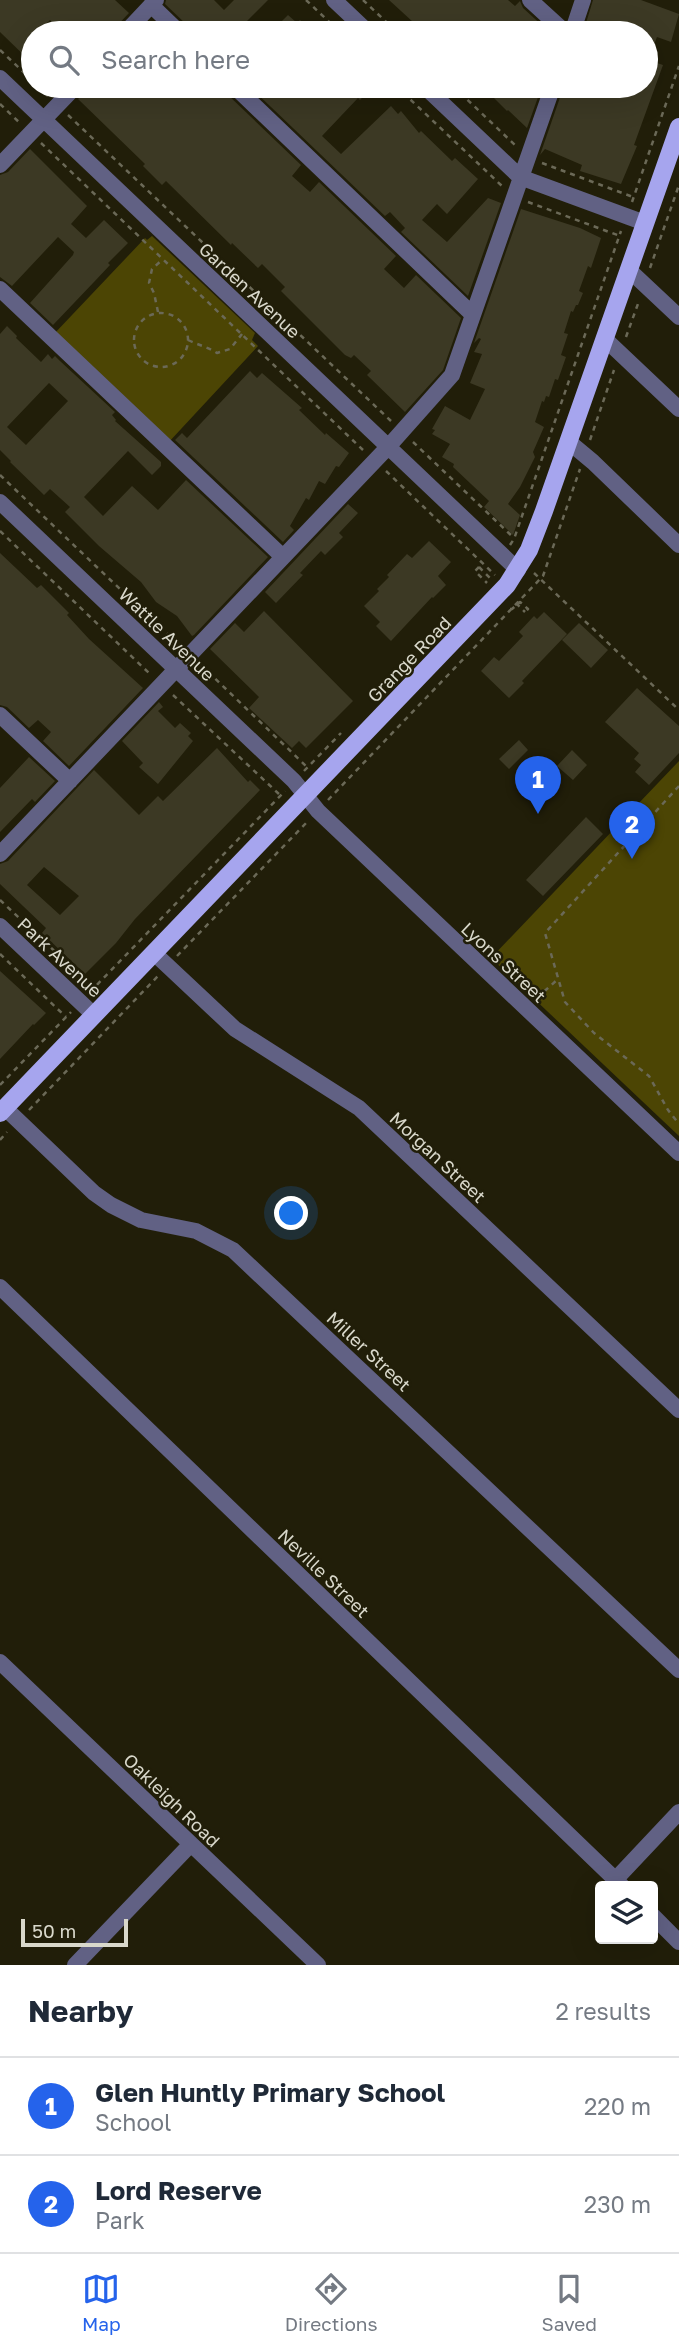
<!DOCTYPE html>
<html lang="en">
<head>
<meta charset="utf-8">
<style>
	body { margin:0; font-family:"Golos Text",sans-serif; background:#f6f6f7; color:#1f2937 }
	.controls { position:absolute; right:21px; bottom:21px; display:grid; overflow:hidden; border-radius:7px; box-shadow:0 7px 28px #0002 }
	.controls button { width:63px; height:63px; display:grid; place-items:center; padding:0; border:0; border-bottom:2px solid #e0e1e3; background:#fff; color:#1f2937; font:35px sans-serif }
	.scale { position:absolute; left:21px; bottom:18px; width:107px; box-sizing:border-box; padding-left:7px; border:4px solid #d9d8cb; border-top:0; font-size:19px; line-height:24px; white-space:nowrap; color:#d9d8cb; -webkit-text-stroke:5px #211e09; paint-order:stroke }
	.you { position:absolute; left:292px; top:1214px; width:24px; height:24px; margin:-18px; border:5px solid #fff; border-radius:50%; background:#1a73e8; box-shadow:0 0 0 10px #1a73e833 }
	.badge { display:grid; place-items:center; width:46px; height:46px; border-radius:50%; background:#2563eb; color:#fff; font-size:23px; font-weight:700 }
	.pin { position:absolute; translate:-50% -58px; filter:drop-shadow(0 2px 4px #0008) }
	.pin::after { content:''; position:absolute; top:37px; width:24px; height:21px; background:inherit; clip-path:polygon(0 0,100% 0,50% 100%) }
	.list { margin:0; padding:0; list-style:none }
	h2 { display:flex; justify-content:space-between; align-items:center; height:91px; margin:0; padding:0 28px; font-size:30px }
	h2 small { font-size:23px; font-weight:400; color:#747a83 }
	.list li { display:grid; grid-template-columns:46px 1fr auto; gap:21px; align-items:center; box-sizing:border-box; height:98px; padding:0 28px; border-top:2px solid #e0e1e3 }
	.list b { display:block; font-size:26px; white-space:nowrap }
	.list p { margin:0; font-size:23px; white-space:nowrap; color:#747a83 }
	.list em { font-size:23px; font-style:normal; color:#747a83 }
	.icon { flex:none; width:38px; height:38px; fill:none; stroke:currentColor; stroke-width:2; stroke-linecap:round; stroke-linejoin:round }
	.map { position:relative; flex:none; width:679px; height:1965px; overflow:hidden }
	.search { position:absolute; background:#fff; box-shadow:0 7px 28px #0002; left:21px; right:21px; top:21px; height:77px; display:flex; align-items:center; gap:18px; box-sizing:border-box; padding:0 24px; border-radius:38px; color:#747a83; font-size:26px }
	.sheet { height:287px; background:#fff }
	nav { display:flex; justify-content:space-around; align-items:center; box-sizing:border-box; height:98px; border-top:2px solid #e0e1e3; background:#fff; font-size:19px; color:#747a83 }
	nav a { display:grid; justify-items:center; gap:4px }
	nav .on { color:#2563eb }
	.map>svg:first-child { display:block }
	.green { fill:#4c4504 }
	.building { fill:#3c3924; fill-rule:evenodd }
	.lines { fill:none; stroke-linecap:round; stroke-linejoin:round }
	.path { stroke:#6b6957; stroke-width:2.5; stroke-dasharray:5 5; stroke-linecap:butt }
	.minor { stroke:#616184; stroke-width:16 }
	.major { stroke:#a6a5ee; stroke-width:18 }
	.labels { text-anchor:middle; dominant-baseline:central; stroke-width:5; stroke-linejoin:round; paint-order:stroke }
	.street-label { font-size:18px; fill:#d9d8cb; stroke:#211e09 }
</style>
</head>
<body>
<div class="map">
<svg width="679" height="1965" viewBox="0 0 679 1965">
	<rect width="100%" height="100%" fill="#211e09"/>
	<path class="green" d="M152,236l103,97 -3,7 6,6 -90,97 -114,-109 91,-96 2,2z
		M679,761v375l-188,-178z"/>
	<path class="building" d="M0,0h115l14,13 -19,20h-47l-13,-13 -13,13h-4v31l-33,-32z
		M166,0h48l10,10 10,-10h34l-33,33h-45l-3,-8 -22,-21z
		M389,0h119l7,6 5,-5 3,7 23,21 -4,4h-18l-5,-4 -5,4h-89z
		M593,0h48l38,14 -8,28 -14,-5 -9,23 15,5 -29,80 3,1 -16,38 -41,-13 2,-6 -37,-16 -5,6 24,-69h82v-53h-63z
		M288,15l9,8 3,-3 14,13h-44z
		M86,86l10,9 9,-9h119l3,8 74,71 -9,11 18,16 9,-10 77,74 -12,13 20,19 12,-13 45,43 -18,52 -38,42 -38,-37 4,-4 -17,-16 -3,3 -6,-3 -64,-64 4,-4 -23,-23 -4,4 -26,-25 -1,2 -65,-64 -4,4 -19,-19 2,-2 -67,-65 6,-6z
		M249,86h124l-13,14 -2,-2 -36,38 19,18 50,-48 7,8 3,-3 18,22 2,-2 31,30 3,-3 23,21 -31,35 -10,-10 -15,16 25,22 41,-44 13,5 -33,93 -67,-64 4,-4 -15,-16 -5,4z
		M482,86h60l-15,42 -19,-18 -1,1z
		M30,149l57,57 -16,18 15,14 18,-18 24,23 -20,20 2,2 -16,17 -41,43 -23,-22 43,-48 1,-3 -16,-15 -46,49 -12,-9v-102l8,-3z
		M521,209l59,19 21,10 -10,30 -3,-2 -9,25 4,2 -5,12h-2l-3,7 -2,-1 -7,22 4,1 -7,21 5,2 -8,23 -3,-1 -6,18 -3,-1 -2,6 -2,-1 -7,21 9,5 -11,25 2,5 -15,30 -12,17 12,11 -7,20 -29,-28 5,-6 -36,-34 1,-3 -12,-7 8,-13 -18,-10 3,-4 -3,-1 13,-23 25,14 15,-31 -15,-6 12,-29 -8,-2 7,-13 -2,-1 -5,5z
		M7,326l10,10 -1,2 25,24 7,-8 4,5 3,-3 5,5 55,51 -3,3 4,5 -1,1 46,41v4l-9,9 -24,-24 -44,46 19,19 29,-30 26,24 28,-30 82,77 -74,78 -2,1 -15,-20 -21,-14 -15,-20 -42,-36 -34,-34 5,-5 -20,-18 -6,6 -34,-33 1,-1 -11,-11v-116zM49,383l19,18 -42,44 -19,-18z
		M250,371l7,7 5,-5 40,35 -3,2 26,25 1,-2 23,20 -10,14 -3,-1 -11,18 -6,-3 -10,19 -3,-2 -16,28 4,4 -11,12 -108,-102 7,-7 5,5z
		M348,504l10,9 -19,20 4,4 -18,18 -4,-4 -21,22 3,2 -27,28 -11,-11z
		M429,541l22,21 -13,14 8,9 -13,13 -1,-1 -41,44 -15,-15 4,-4 -16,-16 15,-15 -2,-2 12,-12 -2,-2 20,-21 5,4z
		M0,553l37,35 4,-3 28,28 -2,2 22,24 54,49 -74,78 -26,-25 8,-9 -13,-12 -9,8 -22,-21 -7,-2z
		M264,611l89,90 -47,47 -7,-7 -7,7 -43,-40 10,-11 -49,-48 25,-26 9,9z
		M544,612l23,22 -45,47 2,2 -15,15 -28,-27 13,-14 5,4 24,-25 -4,-4 15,-16 3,3z
		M579,623l29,27 -17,18 -29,-28z
		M637,688l42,38v27l-30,32 -14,-13 6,-7 -7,-6 5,-6 -34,-31z
		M159,702l4,5 -5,4 17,17 5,-5 11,10 -3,3 5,5 -35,43 -19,-17 4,-4 -21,-22z
		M519,740l9,10 -19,19 -10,-10z
		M217,748l31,34 2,-2 10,10 -125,129 -19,24 -31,31 -43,-41 4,-5 -46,-44v-20l8,-3 86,-91 45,45 19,-19 5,5zM44,867l35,29 -19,19 -33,-30z
		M572,750l15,15 -14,15 -16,-14z
		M29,757l26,24 -20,21 -3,-3 -32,33v-44z
		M586,817l17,17 -60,62 -17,-16z
		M0,971l46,42 -12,12 -1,-1 -33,35z"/>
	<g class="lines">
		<path class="path" d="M306,0l35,33
			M363,0l35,33
			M0,50l33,31
			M38,86l10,10
			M396,86l106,100
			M453,86l63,60
			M0,104l21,20
			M68,115l323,306
			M41,143l322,307
			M542,163l91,34
			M528,202l92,34
			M632,202l47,-136
			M650,268l29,-83
			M158,312l-4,-19 -5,-10 3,-14 11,-10
			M134 340a27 27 0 1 1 54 0a27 27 0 1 1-54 0Z
			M626,337l13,-36
			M188,340c10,5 20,7 29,13l13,-4 12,-15
			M590,440l24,-70
			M413,442l101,96
			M386,471l109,104
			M0,475l180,171
			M0,531l150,143
			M510,545l4,-6 107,-308
			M479,567l12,12
			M479,567l-4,4 12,12
			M534,573l145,137
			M516,603l9,9
			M510,609h2l8,-7 8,7 -3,3
			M201,665l106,102
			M173,695l107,100
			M304,771l37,-38
			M679,786l-134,147 20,69 29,31 55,43 19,34 11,14
			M328,800l215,-224 37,-107
			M0,900l94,88
			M0,954l66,63
			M177,956l132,-136
			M90,992l195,-201
			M537,998l21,-19
			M0,1085l71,-73
			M29,1110l129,-134
			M0,1140l7,-8"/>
		<path class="minor" d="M334,0l35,33
			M530,0l36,33
			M151,5l29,28
			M125,33l31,-33
			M572,33l11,-33
			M0,78l518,492
			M234,86l238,228
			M424,86l96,91 125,46
			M0,165l76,-79
			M629,270l50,47
			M0,289l283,268
			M605,339l74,70
			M569,442l24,20 86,83
			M0,502l294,279 24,30 361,342
			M0,715l70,66
			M0,854l388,-407 64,-72 101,-289
			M0,926l94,89
			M154,953l81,76 124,79 320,302
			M5,1108l89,85 17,12 30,15 55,11 37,19 446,420
			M0,1287l622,599
			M0,1662l318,303
			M615,1880l64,-68
			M653,1916l26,26
			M75,1965l116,-121"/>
		<path class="major" d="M0,1113l507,-528 22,-35 15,-39 135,-384"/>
	</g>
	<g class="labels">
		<g class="street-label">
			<text transform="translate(250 290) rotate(43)">Garden Avenue</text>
			<text transform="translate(167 634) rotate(44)">Wattle Avenue</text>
			<text transform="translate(409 659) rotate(-46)">Grange Road</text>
			<text transform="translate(60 957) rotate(43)">Park Avenue</text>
			<text transform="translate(504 962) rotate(43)">Lyons Street</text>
			<text transform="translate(438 1157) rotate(43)">Morgan Street</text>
			<text transform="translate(369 1351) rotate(43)">Miller Street</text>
			<text transform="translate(324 1573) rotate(44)">Neville Street</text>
			<text transform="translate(172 1800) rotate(44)">Oakleigh Road</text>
		</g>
	</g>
</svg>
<div class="controls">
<button><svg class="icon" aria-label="layers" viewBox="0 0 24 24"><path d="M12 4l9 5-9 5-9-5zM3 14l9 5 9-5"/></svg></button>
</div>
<div class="scale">50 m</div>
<div class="you"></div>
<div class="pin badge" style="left:538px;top:814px">1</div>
<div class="pin badge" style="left:632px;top:859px">2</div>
<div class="search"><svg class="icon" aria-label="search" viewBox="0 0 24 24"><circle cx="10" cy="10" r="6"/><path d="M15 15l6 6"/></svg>Search here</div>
</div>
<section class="sheet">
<h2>Nearby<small>2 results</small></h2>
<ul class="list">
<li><span class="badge">1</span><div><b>Glen Huntly Primary School</b><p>School</p></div><em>220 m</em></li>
<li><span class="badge">2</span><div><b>Lord Reserve</b><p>Park</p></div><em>230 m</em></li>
</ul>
</section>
<nav>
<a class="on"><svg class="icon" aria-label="map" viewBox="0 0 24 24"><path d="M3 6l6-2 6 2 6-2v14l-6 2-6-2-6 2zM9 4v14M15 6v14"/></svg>Map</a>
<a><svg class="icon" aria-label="directions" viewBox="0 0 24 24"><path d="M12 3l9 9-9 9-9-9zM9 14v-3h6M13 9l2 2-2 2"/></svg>Directions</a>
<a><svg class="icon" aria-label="saved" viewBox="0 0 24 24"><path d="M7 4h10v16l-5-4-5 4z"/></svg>Saved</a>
</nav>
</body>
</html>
